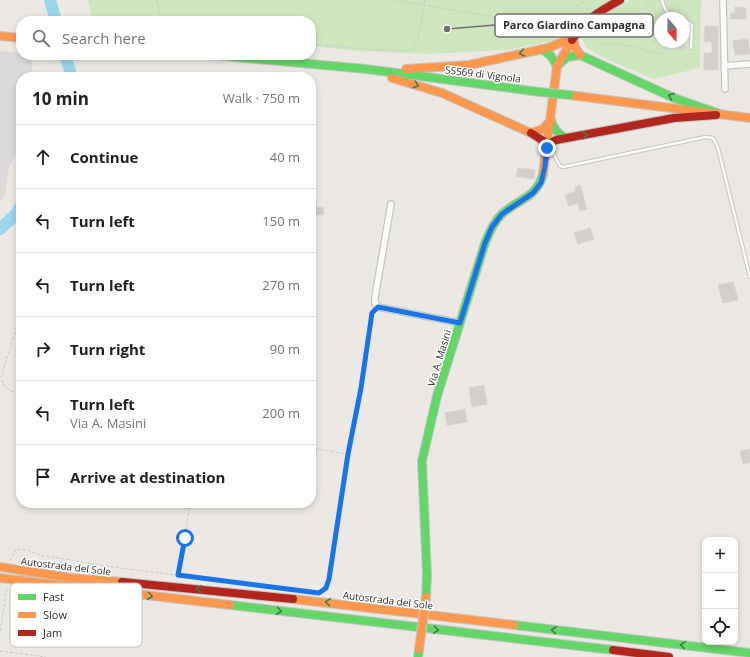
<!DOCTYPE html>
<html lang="en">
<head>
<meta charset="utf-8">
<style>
	body { margin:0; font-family:"Open Sans",sans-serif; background:#f6f6f6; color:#202124 }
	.controls { position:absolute; right:12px; bottom:12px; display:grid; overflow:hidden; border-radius:8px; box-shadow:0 2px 6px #0003 }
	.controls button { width:36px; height:36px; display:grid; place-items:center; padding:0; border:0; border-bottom:1px solid #e0e0e0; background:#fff; color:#202124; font:20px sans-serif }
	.compass { position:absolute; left:654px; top:12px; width:36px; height:36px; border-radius:50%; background:#fff; box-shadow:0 2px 6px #0003; rotate:160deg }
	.stop { position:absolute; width:12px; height:12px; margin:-9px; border:3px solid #1a73e8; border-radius:50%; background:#fff }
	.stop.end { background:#1a73e8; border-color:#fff; box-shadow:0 1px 4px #0008 }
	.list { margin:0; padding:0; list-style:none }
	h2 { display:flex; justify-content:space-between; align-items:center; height:52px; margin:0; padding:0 16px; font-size:17px }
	h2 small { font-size:13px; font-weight:400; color:#757577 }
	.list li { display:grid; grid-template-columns:26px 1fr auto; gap:12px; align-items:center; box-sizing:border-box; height:64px; padding:0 16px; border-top:1px solid #e0e0e0 }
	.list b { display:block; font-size:15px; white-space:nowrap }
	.list p { margin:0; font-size:13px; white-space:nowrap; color:#757577 }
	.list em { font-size:13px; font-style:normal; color:#757577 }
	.icon { flex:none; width:22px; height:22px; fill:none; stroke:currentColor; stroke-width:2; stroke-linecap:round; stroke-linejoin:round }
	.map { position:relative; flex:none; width:750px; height:657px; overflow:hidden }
	.search { position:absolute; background:#fff; box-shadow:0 2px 6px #0003; left:16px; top:16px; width:300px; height:44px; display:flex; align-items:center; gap:10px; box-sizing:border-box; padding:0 14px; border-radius:16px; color:#757577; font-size:15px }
	.panel { position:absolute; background:#fff; box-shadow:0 2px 6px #0003; left:16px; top:72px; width:300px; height:436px; border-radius:16px }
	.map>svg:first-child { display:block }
	.industrial { fill:#dcd9db }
	.green { fill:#cee6be; fill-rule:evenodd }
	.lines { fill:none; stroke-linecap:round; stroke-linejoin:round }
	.river { stroke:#99d6ec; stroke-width:12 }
	.building { fill:#d1cecb; stroke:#d7d4d0 }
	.lane-casing { stroke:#c5c4c5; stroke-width:4.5 }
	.street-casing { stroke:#c5c4c5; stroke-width:8 }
	.fast-casing { stroke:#c5c4c5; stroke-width:10 }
	.slow-casing { stroke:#c5c4c5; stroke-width:10 }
	.jam-casing { stroke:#c5c4c5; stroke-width:10 }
	.path { stroke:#c9c9c8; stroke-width:1; stroke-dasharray:3 2; stroke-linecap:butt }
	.lane { stroke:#fcfcfb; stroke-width:2.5 }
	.street { stroke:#fcfcfb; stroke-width:5.5 }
	.fast { stroke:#63d668; stroke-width:8 }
	.slow { stroke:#ff974d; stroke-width:8 }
	.jam { stroke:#b3261e; stroke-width:8 }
	.fast-bridge-casing { stroke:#c5c4c5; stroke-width:10; stroke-linecap:butt }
	.slow-bridge-casing { stroke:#c5c4c5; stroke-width:10; stroke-linecap:butt }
	.fast-bridge { stroke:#63d668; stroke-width:8 }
	.slow-bridge { stroke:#ff974d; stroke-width:8 }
	.oneway { stroke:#467a48 }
	.route { stroke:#1a73e8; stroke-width:5 }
	.labels { text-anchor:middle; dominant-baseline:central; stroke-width:3; stroke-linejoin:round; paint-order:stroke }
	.street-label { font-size:10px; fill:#2e2e2e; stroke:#fff }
	.key { fill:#fff; stroke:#c0c0c0; stroke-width:1 }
	.key-label { font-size:11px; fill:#2e2e2e }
	.leader { fill:none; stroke:#706f6e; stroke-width:1.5 }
	.callout-dot { fill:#706f6e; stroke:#fff; stroke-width:1.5 }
	.callout { fill:#fff; stroke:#706f6e; stroke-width:1.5 }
	.callout-label { font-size:11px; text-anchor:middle; font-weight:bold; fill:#2e2e2e }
</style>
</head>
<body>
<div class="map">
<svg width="750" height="657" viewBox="0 0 750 657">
	<rect width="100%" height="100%" fill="#ece8e4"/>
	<path class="industrial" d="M0,51l21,2v2h10l2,22h-12v67l-12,24 -4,26 -5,7z"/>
	<path class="green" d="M88,0h525l-37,37 -71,13 -78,4 -69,-3 -47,-5v-25h-218z
		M630,0h71l-1,68 -47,11 -51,-22 -16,-10 -4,-8 2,-8 17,-15 7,-10h12zM660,18h24v24h-24z"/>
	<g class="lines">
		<path class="river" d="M50,0l6,21
			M65,55l5,16v6
			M0,229l15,-14 6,-9"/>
	</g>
	<path class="building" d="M735,7l11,1v11h-16l1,-6h4z
		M705,26h13v44h-14v-17h8v-11h-8z
		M748,39l2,15 -15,1 -2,-14z
		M665,42h20v7h-20z
		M518,168l17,2 -1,9 -18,-3z
		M580,185l7,24 -7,2 -2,-8 -9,3 -4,-11 11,-4 -1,-4z
		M311,206l13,2 -1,7 -12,-1z
		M590,228l4,11 -16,5 -4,-11z
		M733,282l5,18 -15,3 -5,-18z
		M484,385l3,19 -15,3 -3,-19z
		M465,409l2,13 -20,3 -2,-12z
		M750,449v13l-7,2 -3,-13z"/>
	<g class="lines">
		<g class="lane-casing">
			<path id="lane" d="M662,0c2,10 6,14 15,18
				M684,20l8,5 -1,23
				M549,149l3,2 8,15 3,1 133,-28 10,-2 7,1 5,10 32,129"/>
		</g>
		<g class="street-casing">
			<path id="street" d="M723,0l2,89
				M724,66l26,-2
				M391,204l-16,93v6l3,4 82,16"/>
		</g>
		<g class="fast-casing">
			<path id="fast" d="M542,49l9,7 6,10 10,-9 13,-2 94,43 46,16
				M213,55l153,14 174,23
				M551,120c2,9 7,14 15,18
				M426,597l1,-22 -5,-114 15,-65 48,-153c4,-10 9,-22 17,-29 16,-15 35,-16 41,-40
				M230,605l383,45
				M514,625l236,28
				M418,657l1,-8"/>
		</g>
		<g class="slow-casing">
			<path id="slow" d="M0,36l21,2
				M406,69l63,-4 79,-17 25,-10 2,9 5,8
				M392,78l50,15 89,40 12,-4 8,-9
				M569,95l181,23
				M543,174l14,-108 15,-26
				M0,567l72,11 50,4
				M0,578l230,27
				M293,599l221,26"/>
		</g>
		<g class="jam-casing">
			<path id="jam" d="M572,40c14,-21 26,-28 48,-40
				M531,133l17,11 8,-4 118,-22 42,-3
				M122,582l171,17
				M613,650l56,7"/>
		</g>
		<path class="path" d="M157,0l5,21
			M394,0l142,24c14,1 27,-4 41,-3
			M657,1l-34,19 -15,4 -11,9 -1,6 7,5c11,-1 20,1 31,3 12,2 17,9 30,5
			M551,23c11,-9 23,-15 35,-23
			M311,44l55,5 40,2c6,-1 9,-5 12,-11l7,-40
			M21,313l-20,64c3,13 9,14 20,17
			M311,448l37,6 13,-66 11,-75 1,-2
			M10,561l6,-12 11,1 13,5 73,12 150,19
			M178,575l12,-72
			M319,592l7,-4 3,-9 19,-125
			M0,631l7,-43
			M0,651l46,6"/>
		<use href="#lane" class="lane"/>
		<use href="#street" class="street"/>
		<use href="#fast" class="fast"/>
		<use href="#slow" class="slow"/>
		<use href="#jam" class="jam"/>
		<g class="fast-bridge-casing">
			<path id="fast-bridge" d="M540,92l29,3"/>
		</g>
		<g class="slow-bridge-casing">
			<path id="slow-bridge" d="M419,649l7,-52"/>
		</g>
		<use href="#fast-bridge" class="fast-bridge"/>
		<use href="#slow-bridge" class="slow-bridge"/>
	</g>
	<defs><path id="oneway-chevron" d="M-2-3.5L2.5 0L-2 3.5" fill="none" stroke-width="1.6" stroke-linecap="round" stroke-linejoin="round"/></defs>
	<g class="oneway">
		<use href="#oneway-chevron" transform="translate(522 53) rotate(169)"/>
		<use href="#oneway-chevron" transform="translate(416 85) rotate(17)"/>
		<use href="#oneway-chevron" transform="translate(671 96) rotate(-157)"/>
		<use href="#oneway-chevron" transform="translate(585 135) rotate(-11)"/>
		<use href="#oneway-chevron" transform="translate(199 589) rotate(-175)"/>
		<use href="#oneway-chevron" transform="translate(150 596) rotate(7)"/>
		<use href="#oneway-chevron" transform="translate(328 602) rotate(-173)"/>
		<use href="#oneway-chevron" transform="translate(279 611) rotate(7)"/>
		<use href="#oneway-chevron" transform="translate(436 630) rotate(7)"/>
		<use href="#oneway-chevron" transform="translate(554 630) rotate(-173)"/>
		<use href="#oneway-chevron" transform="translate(683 645) rotate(-173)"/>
	</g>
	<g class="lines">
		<path class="route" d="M185,538l-7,37 141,18 7,-5 3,-9 19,-125 13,-66 11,-75 6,-6 82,16 25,-80 7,-16 10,-13 31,-21 8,-10 4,-17 2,-18"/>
	</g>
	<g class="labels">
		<g class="street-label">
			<text transform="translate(483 74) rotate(7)">SS569 di Vignola</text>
			<text transform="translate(439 358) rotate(-73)">Via A. Masini</text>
			<text transform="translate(66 566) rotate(7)">Autostrada del Sole</text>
			<text transform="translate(388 600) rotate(7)">Autostrada del Sole</text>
		</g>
	</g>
	<rect x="10" y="583" width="132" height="64" rx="6" class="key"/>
	<rect x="18" y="594" width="18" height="6" fill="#63d668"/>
	<rect x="18" y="612" width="18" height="6" fill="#ff974d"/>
	<rect x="18" y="630" width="18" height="6" fill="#b3261e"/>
	<g class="key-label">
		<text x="43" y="601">Fast</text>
		<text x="43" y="619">Slow</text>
		<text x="43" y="637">Jam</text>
	</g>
	<path class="leader" d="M447 29L495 25"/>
	<circle class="callout-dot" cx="447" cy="29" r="4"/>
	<rect class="callout" x="495" y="14" width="158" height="23" rx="4"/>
	<g class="callout-label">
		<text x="574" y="29">Parco Giardino Campagna</text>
	</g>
</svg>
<div class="controls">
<button>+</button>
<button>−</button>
<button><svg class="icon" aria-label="locate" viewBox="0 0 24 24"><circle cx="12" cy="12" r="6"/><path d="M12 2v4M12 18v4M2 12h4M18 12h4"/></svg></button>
</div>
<svg class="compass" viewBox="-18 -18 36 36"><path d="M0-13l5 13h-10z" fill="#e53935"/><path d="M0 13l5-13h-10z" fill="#757577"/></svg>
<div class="stop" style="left:185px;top:538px"></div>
<div class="stop end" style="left:547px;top:148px"></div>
<div class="search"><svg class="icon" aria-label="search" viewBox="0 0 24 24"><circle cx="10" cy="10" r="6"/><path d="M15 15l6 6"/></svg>Search here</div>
<section class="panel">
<h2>10 min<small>Walk · 750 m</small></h2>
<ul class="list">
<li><svg class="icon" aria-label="ahead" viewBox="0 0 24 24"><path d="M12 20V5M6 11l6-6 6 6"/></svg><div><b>Continue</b></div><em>40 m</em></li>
<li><svg class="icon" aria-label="left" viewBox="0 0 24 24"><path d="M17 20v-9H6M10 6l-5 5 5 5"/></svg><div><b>Turn left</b></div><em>150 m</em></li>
<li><svg class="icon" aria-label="left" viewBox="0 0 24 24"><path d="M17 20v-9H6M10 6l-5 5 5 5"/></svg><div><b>Turn left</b></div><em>270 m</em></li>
<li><svg class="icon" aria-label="right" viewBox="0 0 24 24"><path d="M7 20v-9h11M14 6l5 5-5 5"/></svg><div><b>Turn right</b></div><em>90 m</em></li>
<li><svg class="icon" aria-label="left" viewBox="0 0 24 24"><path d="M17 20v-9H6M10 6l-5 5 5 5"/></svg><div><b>Turn left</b><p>Via A. Masini</p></div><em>200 m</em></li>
<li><svg class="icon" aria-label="arrive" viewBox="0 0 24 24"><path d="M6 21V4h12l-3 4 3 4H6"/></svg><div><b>Arrive at destination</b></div></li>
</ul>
</section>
</div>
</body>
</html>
